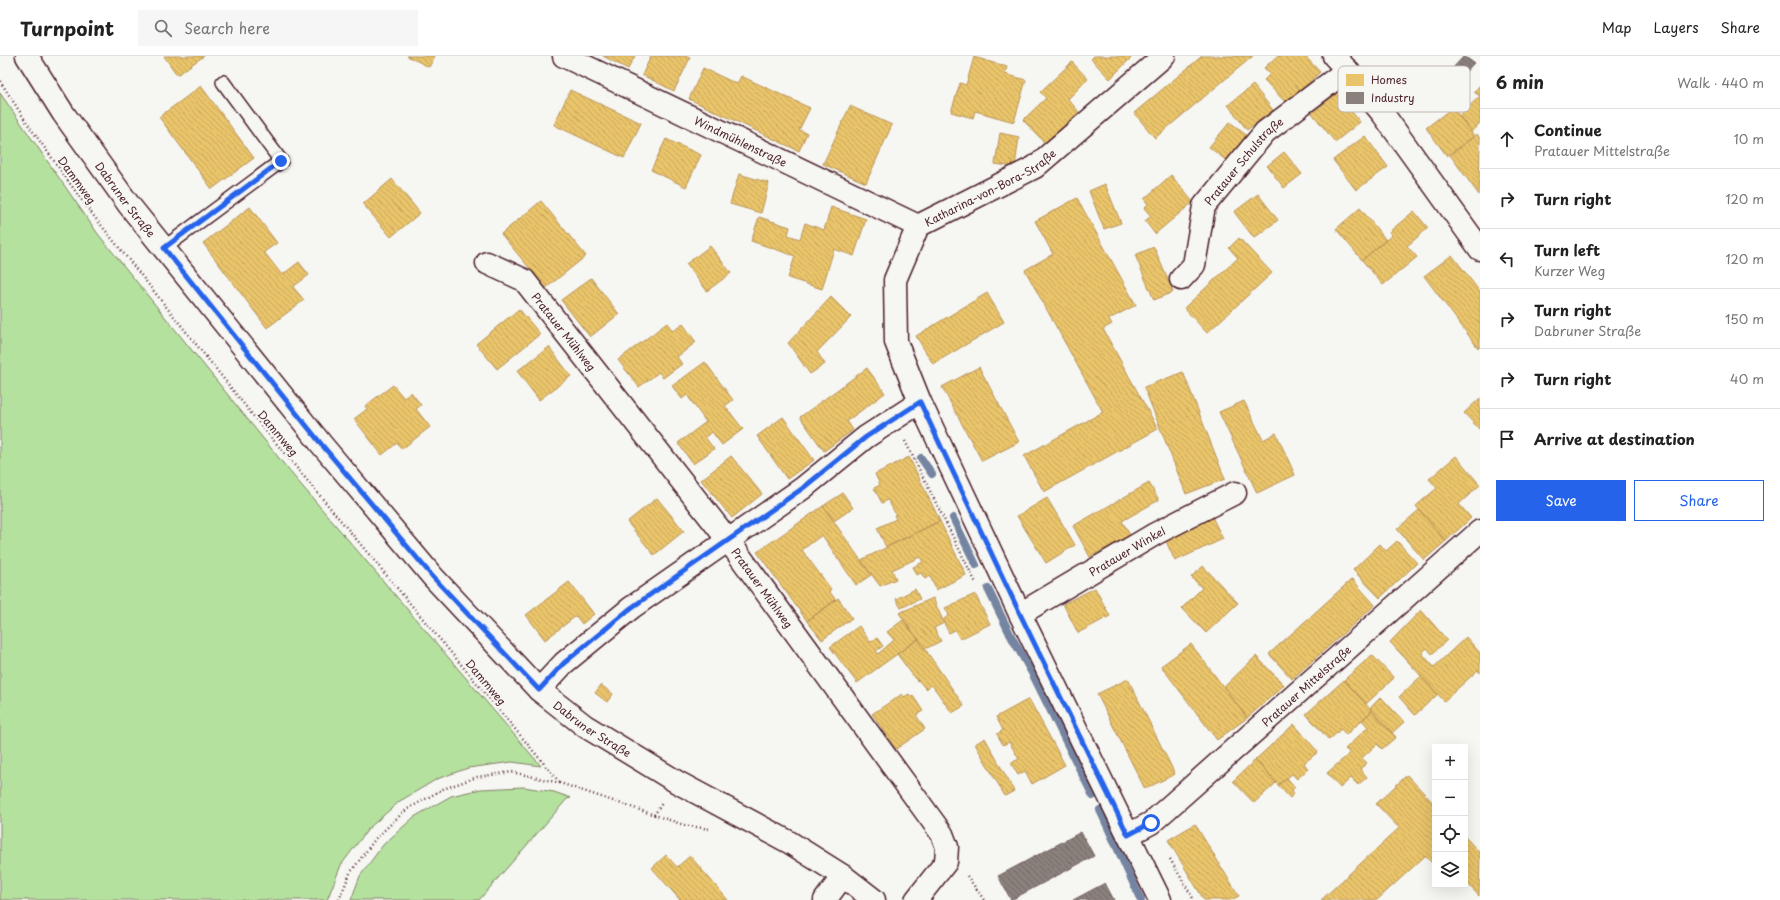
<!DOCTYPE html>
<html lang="en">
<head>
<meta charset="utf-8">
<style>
	body { margin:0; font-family:"Playpen Sans",sans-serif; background:#f6f6f6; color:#222 }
	.controls { position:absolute; right:12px; bottom:12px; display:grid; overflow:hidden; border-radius:0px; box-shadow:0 4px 16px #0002 }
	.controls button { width:36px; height:36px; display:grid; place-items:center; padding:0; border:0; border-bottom:1px solid #e0e0e0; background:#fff; color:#222; font:20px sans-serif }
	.stop { position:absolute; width:12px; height:12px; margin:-9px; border:3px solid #2563eb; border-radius:50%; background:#fff }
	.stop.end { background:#2563eb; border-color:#fff; box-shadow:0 1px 4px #0008 }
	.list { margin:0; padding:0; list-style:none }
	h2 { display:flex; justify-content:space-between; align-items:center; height:52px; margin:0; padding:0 16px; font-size:17px }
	h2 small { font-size:13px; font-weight:400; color:#767676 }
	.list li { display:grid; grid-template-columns:26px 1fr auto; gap:12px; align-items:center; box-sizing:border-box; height:60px; padding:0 16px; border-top:1px solid #e0e0e0 }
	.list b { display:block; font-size:15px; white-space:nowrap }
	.list p { margin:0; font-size:13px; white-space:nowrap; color:#767676 }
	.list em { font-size:13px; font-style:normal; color:#767676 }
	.actions { display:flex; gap:8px; padding:12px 16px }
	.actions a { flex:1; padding:9px 0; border:1px solid #2563eb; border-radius:0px; text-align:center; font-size:14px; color:#2563eb }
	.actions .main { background:#2563eb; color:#fff }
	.icon { flex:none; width:22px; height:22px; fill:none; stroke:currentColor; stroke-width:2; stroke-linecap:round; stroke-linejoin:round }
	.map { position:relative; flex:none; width:1480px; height:844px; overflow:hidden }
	header { display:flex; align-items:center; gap:24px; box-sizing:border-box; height:56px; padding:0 20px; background:#fff; border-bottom:1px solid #e0e0e0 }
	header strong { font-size:19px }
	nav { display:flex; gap:22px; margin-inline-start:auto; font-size:14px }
	.search { width:280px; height:36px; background:#f6f6f6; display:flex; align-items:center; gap:10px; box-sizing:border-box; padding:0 14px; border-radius:0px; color:#767676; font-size:15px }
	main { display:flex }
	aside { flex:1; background:#fff }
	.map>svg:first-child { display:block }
	.green { fill:#b5e19f; stroke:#808065 }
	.homes { fill:url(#homes-back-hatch); stroke:#b99257 }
	.industry { fill:url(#industry-back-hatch); stroke:#776464 }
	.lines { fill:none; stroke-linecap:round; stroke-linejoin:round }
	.stream { stroke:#7585a1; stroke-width:8 }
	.lane-casing { stroke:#4a1f2b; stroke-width:16 }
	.street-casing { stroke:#4a1f2b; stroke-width:25 }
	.secondary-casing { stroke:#4a1f2b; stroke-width:25 }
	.path { stroke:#4a1f2b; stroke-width:2.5; stroke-dasharray:1 3; stroke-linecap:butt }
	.lane { stroke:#f6f6f2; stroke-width:13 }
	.street { stroke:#f6f6f2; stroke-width:22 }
	.secondary { stroke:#f6f6f2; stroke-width:22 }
	.route { stroke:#2563eb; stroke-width:5 }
	.labels { text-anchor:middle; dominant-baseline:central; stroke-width:4; stroke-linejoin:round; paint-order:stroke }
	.street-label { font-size:11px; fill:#4a1f2b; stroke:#f6f6f2 }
	.key { fill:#f6f6f2; stroke:#c2b6b6; stroke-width:1 }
	.key-label { font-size:11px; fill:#4a1f2b }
</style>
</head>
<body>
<header>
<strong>Turnpoint</strong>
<div class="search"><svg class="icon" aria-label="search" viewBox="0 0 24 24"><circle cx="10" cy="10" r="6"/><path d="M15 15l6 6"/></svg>Search here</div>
<nav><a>Map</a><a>Layers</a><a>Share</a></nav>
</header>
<main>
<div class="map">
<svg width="1480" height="844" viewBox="0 0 1480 844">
	<defs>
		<pattern id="homes-back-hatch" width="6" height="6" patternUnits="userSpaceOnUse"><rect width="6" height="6" fill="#e9c46a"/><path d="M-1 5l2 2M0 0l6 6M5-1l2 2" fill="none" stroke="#c9a85c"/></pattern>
		<pattern id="industry-back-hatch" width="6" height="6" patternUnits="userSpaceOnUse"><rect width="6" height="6" fill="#8a817c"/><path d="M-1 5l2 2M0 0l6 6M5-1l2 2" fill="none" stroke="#736966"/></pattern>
	</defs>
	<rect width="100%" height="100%" fill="#f6f6f2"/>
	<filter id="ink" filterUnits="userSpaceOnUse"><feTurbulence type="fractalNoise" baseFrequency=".025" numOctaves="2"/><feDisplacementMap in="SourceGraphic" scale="8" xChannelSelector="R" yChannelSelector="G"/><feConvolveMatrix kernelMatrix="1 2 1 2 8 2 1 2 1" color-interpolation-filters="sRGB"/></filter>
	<g filter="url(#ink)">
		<path class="green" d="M0,37l98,141 193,239 250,293 -29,-4 -44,6 -31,11 -37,22 -31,27 -28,37 -14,35h-327z
			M524,731l30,5 17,6 -4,1 -88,101h-128l9,-24 23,-31 31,-28 37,-21 30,-7z"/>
		<path class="homes" d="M164,0h40l-27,19z
			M407,0h28l-6,11z
			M603,0h32l-7,13z
			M651,0h34l5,2 -16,33 -32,-16z
			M1094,0h39l-23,23 -19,-20z
			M1202,0h51l-98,82 -21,-25z
			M1277,0h28l15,16 -33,32 -23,-24 6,-6 -6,-6z
			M974,1l33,10 -2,7 21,6 -12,42 -39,-11 -2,7 -22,-6 9,-29 6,2z
			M1072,6l16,17 -20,20 11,13 -33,32 -23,-24 23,-22 -6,-6z
			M703,12l34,16 4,-8 69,32 -11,22 8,3 -8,18 -110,-52z
			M1253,29l20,25 -26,20 -19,-25z
			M1480,29v11l-6,-4z
			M201,30l53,72 -42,31 -53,-72z
			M570,34l71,33 -17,35 -70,-33z
			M1337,37l23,29 -25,20 -23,-29z
			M1480,40v27l-9,9 -12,-16z
			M850,50l42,19 -26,58 -43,-19z
			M1453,51l21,29 -27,20 -21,-28z
			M1230,66l21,17 -20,25 -22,-17z
			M1000,77l19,4 -4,30 -20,-3z
			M1477,78l3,5 -1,56 -29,-40z
			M1365,80l23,31 -32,23 -23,-30z
			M666,83l35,16 -15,32 -35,-17z
			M1284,96l18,22 -18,14 -17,-22z
			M739,118l30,9 -8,30 -31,-9z
			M1171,119l22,27 -38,32 -10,-13 6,-5 -7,-8 4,-4 -4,-5z
			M392,123l28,34 -29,24 -28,-33z
			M1105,128l16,39 -17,6 -15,-38z
			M1258,138l20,26 -24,18 -20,-26z
			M1077,142l59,107 -27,14 3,5 -9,5 55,100 -114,63 -20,-36 79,-44 -78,-142 28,-16 -18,-33z
			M541,145l45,55 -40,32 -45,-54z
			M250,151l27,36 -13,9 18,23 17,-13 10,13 -16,12 11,13 -37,28 -64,-85z
			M831,151l35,12 -12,37 -20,-7 -12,40 -34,-11 7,-22 -44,-15 8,-24 31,10 -2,8 12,4 5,-16 19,7z
			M1360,152l26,32 -24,20 -26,-31z
			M1414,155l14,17 -21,18 10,11 -34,28 -21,-25 30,-25 -3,-3z
			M1239,182l33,35 -65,60 -23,-25 54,-50 -9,-10z
			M710,190l21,27 -24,18 -21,-27z
			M1154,191l19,45 -19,8 -19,-45z
			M1452,199l28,37v55l-2,1 -54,-72z
			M591,222l28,36 -29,23 -29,-37z
			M987,237l17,29 -71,42 -17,-28z
			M831,241l20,20 -34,35 8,12 -15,10 -22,-31z
			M519,253l21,25 -43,35 -21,-25z
			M667,267l6,8 10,-7 13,18 -19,15 5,7 -19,14 -4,-6 -20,15 -21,-27z
			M549,291l22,29 -32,24 -22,-29z
			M705,306l28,38 -8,6 18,23 -21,16 -10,-13 -7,5 9,12 -21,15 -15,-21 28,-21 -19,-27 -5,4 -10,-13z
			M979,311l40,75 -37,19 -40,-74z
			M867,312l18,25 -38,28 6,9 -29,21 -24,-34z
			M1183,316l42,107 -39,15 -42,-107z
			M393,329l11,13 7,-6 10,13 -5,4 14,18 -28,22 -5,-6 -15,12 -28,-36 13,-10 -2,-3z
			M1480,342v32l-16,-17z
			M1244,345l19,39 13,-7 19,42 -38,18 -38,-81z
			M783,361l31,43 -27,19 -30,-43z
			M731,400l31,38 -30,24 -31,-38z
			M1456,400l24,29 -21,19 12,14 -25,23 -30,-35 21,-18 -8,-9z
			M909,401l31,64 -54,26 -9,-19 19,-9 -2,-4h2l-8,-15 -6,3 -8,-15 6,-3 -5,-11z
			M1149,427l10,17 -37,21 8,14 -40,22 -17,-31z
			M843,437l10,15 -19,13 -11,-15z
			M657,442l27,33 -30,24 -27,-33z
			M1047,442l28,47 -29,18 -29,-47z
			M823,450l48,69 -15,10 -34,-50 -20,15 29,39 -2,2 7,9 -29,21 -50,-69z
			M1419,454l27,31 -22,19 -27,-31z
			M1212,461l11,22 -48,22 -10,-22z
			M940,465l26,54 -30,15 -6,-14 -5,3 -4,-6 -4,2 -4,-8 10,-5 -3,-5 -28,13 4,9 -16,7 -19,-26z
			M1397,485l20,22 -37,35 -27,-28 27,-26 6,7z
			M1203,510l35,37 -32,30 -24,-25 20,-20 -11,-11z
			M1352,523l23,26 -83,74 -23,-25z
			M569,526l25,32 -12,10 -6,-8 -31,24 -19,-25z
			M1095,532l15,28 -32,17 -15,-29z
			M915,533l5,10 -19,9 -5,-9z
			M975,538l15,30 -30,15 -5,-9 -6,3 -5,-10v-4l5,-4 -4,-7z
			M838,542l14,20 -30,22 -15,-19z
			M933,542l11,25 -10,5 7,13 -16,8 -26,-36z
			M1421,554l26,30 -15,14 -5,-6 -5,5 12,14 32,-30 14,16v20l-2,-3 -34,31 -54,-59z
			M903,564l15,19 -61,44 -27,-36 29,-21 11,16 7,-4 6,8 -7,5 2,3 16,-14 -7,-8z
			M918,583l7,10 39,57 -12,7 -20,-28 -6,4 -8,-9 -1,1 -20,-27z
			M1191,588l56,74 -30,22 -56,-74z
			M1372,599l22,23 -28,26 -22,-24z
			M1256,600l28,29 -37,33 -23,-31z
			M1421,620l17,18 -23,21 -16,-18z
			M1128,623l47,95 -30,15 -48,-95z
			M1344,624l28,31 -26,24 -5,-6 -12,11 -23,-26z
			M601,629l12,9 -6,8 -12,-9z
			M902,638l2,3 5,-3 2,3 2,-1 10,15 -7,4 9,14 -29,20 -24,-35z
			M1381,641l23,25 -12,11 -22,-25z
			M1029,643l36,66 -33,19 -7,-13 -7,4 -7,-12 8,-4 -10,-17 -6,3 -6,-11 6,-4 -7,-13z
			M1372,655l24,26 -14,12 -5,-5 -15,14 5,5 -7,6 7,8 -9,8 -7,-7 -11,10 -13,-15 23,-20 -5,-4 23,-22 -6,-7z
			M1294,668l24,28 -14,11 4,6 -11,10 -5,-5 -14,11 -23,-25z
			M985,682l29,53 -9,5 -30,-52z
			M1255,704l21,23 -22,20 -21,-22z
			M1407,719l28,30v61l-10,-10 -48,44h-56l78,-72 -23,-24z
			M1287,722l8,9 -3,3 2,4 -4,4 -12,-13z
			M1195,768l44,72 -8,4h-27l-36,-60z
			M1465,781l15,16 -1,43 -14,-15z
			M666,799l11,12 13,-11 38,44h-48l-28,-32z
			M1452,829h9l-5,4z"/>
		<path class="industry" d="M1464,0l10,7 -15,16 -9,-8z
			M1081,776l13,24 -83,44 -13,-24z
			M1105,827l9,17h-41z"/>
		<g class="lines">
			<path class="stream" d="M921,402l11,16
				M953,462l23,47
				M988,533l23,47 21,37 61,123
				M1100,754l41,90"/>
			<g class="lane-casing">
				<path id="lane" d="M164,192l117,-87 -58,-79"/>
			</g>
			<g class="street-casing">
				<g id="street">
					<path id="s1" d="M564,0l354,170"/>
					<path d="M1334,0l13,14 36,44 97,135"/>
					<path id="s2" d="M487,207l37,17 204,260 214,294 5,13 -1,15 -30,38"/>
					<path id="s3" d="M1181,223l13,-14 10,-59 61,-74 82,-62"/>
					<path id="s4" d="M1020,558l135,-80 80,-41"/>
					<path d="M539,634l25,-27 67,-55 172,-120 63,-51 54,-35"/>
					<path id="s5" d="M1128,779l23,-12 329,-292"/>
					<path d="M825,844l18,-24"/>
					<path id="s6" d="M1160,844l-140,-286 -100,-212 -24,-60 -1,-62 23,-54 117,-59 129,-111"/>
				</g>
			</g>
			<g class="secondary-casing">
				<g id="secondary">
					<path id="s7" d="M27,0l36,57 66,92 193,240 111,132 106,113 46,36 92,56 112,60 54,34 31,24"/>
				</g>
			</g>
			<path class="path" d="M0,25l29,45 60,84 166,208 305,365
				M905,385l71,142
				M654,759l9,-13
				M1170,803l24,41
				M967,820l17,24
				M339,844l11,-27 26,-35 30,-28 37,-21 34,-12 35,-5 48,11 124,42 25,4"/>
			<use href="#lane" class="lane"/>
			<use href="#street" class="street"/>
			<use href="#secondary" class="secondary"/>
		</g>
	</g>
	<g class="lines" filter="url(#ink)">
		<path class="route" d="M281,105l-117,87 158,197 111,132 106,113 25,-27 67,-55 172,-120 63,-51 54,-35 100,212 108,221 23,-12"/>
	</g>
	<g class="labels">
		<g class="street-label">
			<text stroke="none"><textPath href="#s1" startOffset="196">Windmühlenstraße</textPath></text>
			<text stroke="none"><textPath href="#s3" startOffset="139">Pratauer Schulstraße</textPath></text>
			<text transform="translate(77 124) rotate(54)">Dammweg</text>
			<text stroke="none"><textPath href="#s6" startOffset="820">Katharina-von-Bora-Straße</textPath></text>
			<text stroke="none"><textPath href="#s7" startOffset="174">Dabruner Straße</textPath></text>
			<text stroke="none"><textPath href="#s2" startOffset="106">Pratauer Mühlweg</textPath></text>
			<text transform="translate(278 377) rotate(50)">Dammweg</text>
			<text stroke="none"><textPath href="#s4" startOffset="124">Pratauer Winkel</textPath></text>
			<text stroke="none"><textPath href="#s2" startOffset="430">Pratauer Mühlweg</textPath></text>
			<text transform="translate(486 626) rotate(50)">Dammweg</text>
			<text stroke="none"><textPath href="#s5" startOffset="233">Pratauer Mittelstraße</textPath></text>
			<text stroke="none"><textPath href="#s7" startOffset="882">Dabruner Straße</textPath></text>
		</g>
	</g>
	<rect x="1338" y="10" width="132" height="46" rx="6" class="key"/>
	<rect x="1346" y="18" width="18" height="12" fill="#e9c46a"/>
	<rect x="1346" y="36" width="18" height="12" fill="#8a817c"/>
	<g class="key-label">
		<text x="1371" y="28">Homes</text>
		<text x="1371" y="46">Industry</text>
	</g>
</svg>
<div class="controls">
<button>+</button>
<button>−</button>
<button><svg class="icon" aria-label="locate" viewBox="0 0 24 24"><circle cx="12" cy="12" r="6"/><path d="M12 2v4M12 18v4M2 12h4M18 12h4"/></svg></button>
<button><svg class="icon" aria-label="layers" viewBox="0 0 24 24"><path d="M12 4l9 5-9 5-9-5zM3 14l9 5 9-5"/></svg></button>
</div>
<div class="stop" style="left:1151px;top:767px"></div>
<div class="stop end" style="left:281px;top:105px"></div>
</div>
<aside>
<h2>6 min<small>Walk · 440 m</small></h2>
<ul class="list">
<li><svg class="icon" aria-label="ahead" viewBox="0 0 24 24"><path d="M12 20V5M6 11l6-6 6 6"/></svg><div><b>Continue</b><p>Pratauer Mittelstraße</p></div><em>10 m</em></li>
<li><svg class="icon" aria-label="right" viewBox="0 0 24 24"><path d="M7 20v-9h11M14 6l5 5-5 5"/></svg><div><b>Turn right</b></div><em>120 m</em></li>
<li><svg class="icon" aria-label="left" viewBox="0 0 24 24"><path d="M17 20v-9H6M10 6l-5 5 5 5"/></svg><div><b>Turn left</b><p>Kurzer Weg</p></div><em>120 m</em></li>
<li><svg class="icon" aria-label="right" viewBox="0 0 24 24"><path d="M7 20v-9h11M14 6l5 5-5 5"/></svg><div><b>Turn right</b><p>Dabruner Straße</p></div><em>150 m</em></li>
<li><svg class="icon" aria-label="right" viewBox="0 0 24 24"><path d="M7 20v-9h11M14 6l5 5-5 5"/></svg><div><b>Turn right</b></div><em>40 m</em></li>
<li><svg class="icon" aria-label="arrive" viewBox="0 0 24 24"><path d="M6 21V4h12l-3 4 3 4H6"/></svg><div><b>Arrive at destination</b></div></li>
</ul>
<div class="actions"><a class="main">Save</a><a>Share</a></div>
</aside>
</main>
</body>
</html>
